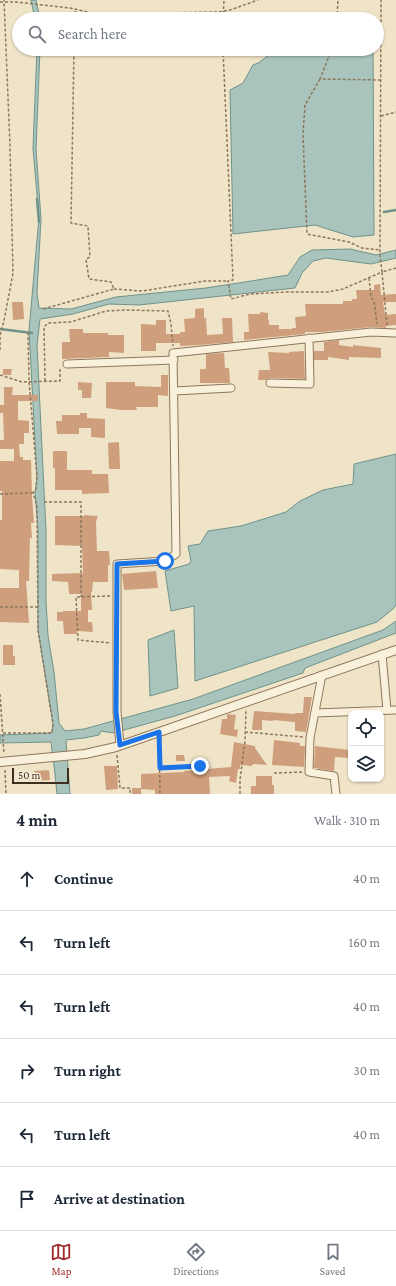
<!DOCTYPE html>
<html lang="en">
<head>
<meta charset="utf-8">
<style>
	body { margin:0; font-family:"Crimson Pro",serif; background:#f2f2f3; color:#1f2937 }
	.controls { position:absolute; right:12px; bottom:12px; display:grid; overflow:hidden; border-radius:8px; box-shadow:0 1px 3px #0004 }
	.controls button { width:36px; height:36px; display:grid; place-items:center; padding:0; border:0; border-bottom:1px solid #e0e1e3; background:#fff; color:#1f2937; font:20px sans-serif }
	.scale { position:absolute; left:12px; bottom:10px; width:57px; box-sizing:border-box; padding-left:4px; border:2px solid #3d2e20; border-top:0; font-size:11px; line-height:14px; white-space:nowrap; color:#3d2e20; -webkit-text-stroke:3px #f7eed8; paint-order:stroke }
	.stop { position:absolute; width:12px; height:12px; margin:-9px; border:3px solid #1a73e8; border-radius:50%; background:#fff }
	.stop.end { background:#1a73e8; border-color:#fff; box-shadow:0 1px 4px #0008 }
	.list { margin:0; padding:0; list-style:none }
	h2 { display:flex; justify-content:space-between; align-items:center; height:52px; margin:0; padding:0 16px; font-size:17px }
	h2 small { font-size:13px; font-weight:400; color:#747a83 }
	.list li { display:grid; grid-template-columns:26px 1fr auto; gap:12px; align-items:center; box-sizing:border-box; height:64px; padding:0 16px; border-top:1px solid #e0e1e3 }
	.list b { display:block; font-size:15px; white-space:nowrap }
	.list em { font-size:13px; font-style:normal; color:#747a83 }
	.icon { flex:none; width:22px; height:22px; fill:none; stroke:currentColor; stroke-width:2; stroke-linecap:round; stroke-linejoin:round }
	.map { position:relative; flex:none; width:396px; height:794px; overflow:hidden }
	.search { position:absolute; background:#fff; box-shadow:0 1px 3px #0004; left:12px; right:12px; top:12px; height:44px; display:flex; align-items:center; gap:10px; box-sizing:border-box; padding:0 14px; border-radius:22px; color:#747a83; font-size:15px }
	.sheet { height:436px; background:#fff }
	nav { display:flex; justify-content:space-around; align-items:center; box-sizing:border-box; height:56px; border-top:1px solid #e0e1e3; background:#fff; font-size:11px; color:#747a83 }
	nav a { display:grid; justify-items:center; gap:2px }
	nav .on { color:#9e2a2b }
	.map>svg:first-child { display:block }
	.water { fill:#a9c4bc; stroke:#6f938a }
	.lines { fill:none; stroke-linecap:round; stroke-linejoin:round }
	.stream { stroke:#6f938a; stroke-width:2.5 }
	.building { fill:#cf9f7d }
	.minor-casing { stroke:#8d765c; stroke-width:9 }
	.tertiary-casing { stroke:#8d765c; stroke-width:10 }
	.path { stroke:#8d765c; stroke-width:1.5; stroke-dasharray:3 2; stroke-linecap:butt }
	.minor { stroke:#faf1dc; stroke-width:7 }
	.tertiary { stroke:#faf1dc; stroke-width:8 }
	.route { stroke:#1a73e8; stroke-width:5 }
</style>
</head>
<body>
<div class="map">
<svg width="396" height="794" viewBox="0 0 396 794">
	<rect width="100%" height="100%" fill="#f0e4c8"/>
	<path class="water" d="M31,0h5l4,19h-5z
		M372,16v3h-30l2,-1z
		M37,49h3l-4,100 5,70 -4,74 2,15 32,1 45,-12 90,-9 39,-6 43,-7 12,-18 12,-7 38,-1 26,6 20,-5v8l-25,6 -45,-6 -13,3 -11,12 -7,15 -156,17 -30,-1 -36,10 -33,5 -3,26 9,186v70l2,35 6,36 5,51 6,8 19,-2 109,-30 190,-69 13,-9v12l-91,35 -2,5 -128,43 -62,17 -12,-2 -2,4 -15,3 -18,2 4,54h-13l-2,-20 -4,-32 -51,1v-8l52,-2 1,-9 -15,-94v-101l-3,-36 2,-15 -8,-148 10,-112 -6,-70z
		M283,49h90l1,186 -21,2 -38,-12 -82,9 -3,-144 13,-7 10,-18 5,-2 11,-8z
		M396,454v150l-2,4 -17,14 -182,59 -1,-75 -23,5 -6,-40 24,-7 2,-3 -3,-15 12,-2 8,-13 33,-5 45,-14 14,-11 23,-11 30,-6 1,-20z
		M174,630l4,58 -28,8 -2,-56z"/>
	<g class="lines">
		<path class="stream" d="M37,199l2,23
			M384,212l12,-2
			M0,329l32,4"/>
	</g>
	<path class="building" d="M380,284l1,11 15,-1v8h-13l2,13 11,-1v11l-10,1v2l-15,-1 -48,5h-18v2l-61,6v-8h5l-1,-18h12v-2l8,1v7h1v5h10v4h13v-1h4l-1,-11 11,-1 -1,-12h38v-3h9v-2h5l-1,-9h18v-5z
		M12,302h11l1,17 -11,1z
		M204,308v10h2l1,17 16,-1 -1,-16h10l1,24 -34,3 -19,1v-3h-24v8h-15v-27l15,1v-5h10v14h14v-2h5l-1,-13 11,-1v-9z
		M69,329h14v4h25v2h16v18l-15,-1v5l-47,2v-17h8z
		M339,340v5l14,2v-2l28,3v10l-32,-1v3l-21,-3v3h-14v-9h10v-9z
		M304,351l1,28 -35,-1 -4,2h-8l1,-10h11l-2,-18 21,1v-1z
		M224,353l1,15h4l1,15h-30v-14h6v-15z
		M3,369h9l-1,6h-8z
		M161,375h7v21l-10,-1v12h-22l1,3h-16l-15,-2v-26h29v4l26,1z
		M78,382l14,1 -1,15h-9v-8h-4z
		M4,387h9l-1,8h26v6h-20v19l11,1v12h-5v11h-5l1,13h3v3h8l1,36 2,27h-3l1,15h-2l-1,43h-3l3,42 -29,-1v-34h19v-18l-19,-1v-49h2v-29h-2v-30h14v-12h-14v-9h4l-1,-27h-3v-8h4z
		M80,413h7v5l18,1v19l-14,-1v-9h-12v6h-22l-1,-13h6v-6h18z
		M119,442l1,27h-11l-1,-26z
		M53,451h14v19h25v4h16l1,19 -27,1v-4h-27v-22h-2z
		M84,515l14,1 -2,6 1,29h12l1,14h-2v17h-15l-1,10h-1l1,18h-4v12h4l1,10 -16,-1v3h-13l-1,-13h-6v-9h6v-1h18v-17h-12l-1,-12 -16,-1v-7l31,-1 -1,-27 -27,-1v-29h29z
		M156,571l2,17 -34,2 -2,-16z
		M3,645h10v11h2v9h-12z
		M304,697h8l-6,35 -11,-1v-9h-1l-21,-2v1l-11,-1v10h-10l2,-19 41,3v-1h8z
		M227,714l9,1 -2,14 4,1 -1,7 -17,-3 2,-15h5z
		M274,740l26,3v3h5l-1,21 -32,-2z
		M234,742l21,4v2l12,17 -14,-1 -1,2 -12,-1v4h-2l-2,14 -7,-2 1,-5 -21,1 1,17h-55v-4l-14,-1v-15l43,-2v-1l47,-4z
		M315,746l35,4v8l-15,-1 -1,14 -20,-3z
		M176,755h8l1,6h-9z
		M104,766h13l1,23 -12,1z
		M49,770l1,10 -15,1 -1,-10z
		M256,776h16v9h2v9h-23v-8h5z
		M132,788h9v6h-9z"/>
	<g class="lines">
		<g class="minor-casing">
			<path id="minor" d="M67,364l107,-4
				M270,383l40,1 -1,-46
				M174,391l57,-3
				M382,654l5,56
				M322,675l-12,63 -1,34 25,4 2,18
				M315,713l81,-3
				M120,745l-3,-33v-148l48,-3 11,-7 -3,-201 198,-21 25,1"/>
		</g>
		<g class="tertiary-casing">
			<path id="tertiary" d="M0,762l85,-8 31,-7 280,-97"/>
		</g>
		<path class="path" d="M0,2h16l54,6 26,6 123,-2 11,-2 28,-10
			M75,19v-10
			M223,19l1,-19
			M337,19l1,-19
			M223,49l10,231 -5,1 3,18 19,-5 37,-2h41l15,-3 39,-17 -2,-16 1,-256
			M332,49l-12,30 61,1
			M320,79l-15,26 -2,29 4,100 42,8 13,6 18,2
			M381,116l15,-4
			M369,278l2,19 3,4 3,23
			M114,289l28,2 63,-10h23
			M43,309l71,-20 -3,-7 -22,-3 -3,-20 4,-2 -2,-31 -17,-3 3,-174
			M387,325l-5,-53 14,-4
			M0,350v-15l4,-14 9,-48 -3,-127 -6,-146
			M0,375l22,7 38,-1v-13
			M45,381l-1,-54 4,-4 23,-1 35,-11 19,-1 43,1 3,13 2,22
			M0,494l33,-1
			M44,502h37v95
			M110,596l-34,1 2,43 33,3
			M0,607h39
			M0,694l4,60
			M245,732l58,5
			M3,733h49l1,-9 -15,-94 -1,-124 -4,-13 3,-4 1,-12 -8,-97 -1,-48
			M159,740l1,54
			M117,755l3,33h10v6
			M160,768l40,-2
			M5,770l1,24
			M274,773l29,-1
			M240,794v-14l5,-39 1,-32"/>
		<use href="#minor" class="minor"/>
		<use href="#tertiary" class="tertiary"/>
	</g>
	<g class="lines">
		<path class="route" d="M165,561l-48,3 -1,148 4,33 39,-13 1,36 40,-2"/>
	</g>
</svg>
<div class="controls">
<button><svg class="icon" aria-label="locate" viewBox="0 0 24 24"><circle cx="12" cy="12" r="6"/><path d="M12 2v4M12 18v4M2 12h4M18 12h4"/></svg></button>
<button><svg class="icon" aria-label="layers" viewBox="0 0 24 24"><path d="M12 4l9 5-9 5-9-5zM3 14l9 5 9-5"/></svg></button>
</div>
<div class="scale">50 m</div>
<div class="stop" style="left:165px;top:561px"></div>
<div class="stop end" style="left:200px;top:766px"></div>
<div class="search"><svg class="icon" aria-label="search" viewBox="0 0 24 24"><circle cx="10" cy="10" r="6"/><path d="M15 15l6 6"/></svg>Search here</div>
</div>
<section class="sheet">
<h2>4 min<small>Walk · 310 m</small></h2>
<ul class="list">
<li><svg class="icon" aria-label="ahead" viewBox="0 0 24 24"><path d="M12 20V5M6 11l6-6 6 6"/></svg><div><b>Continue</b></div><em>40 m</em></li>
<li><svg class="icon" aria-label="left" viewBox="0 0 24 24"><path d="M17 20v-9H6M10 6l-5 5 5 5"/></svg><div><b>Turn left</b></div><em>160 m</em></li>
<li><svg class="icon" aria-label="left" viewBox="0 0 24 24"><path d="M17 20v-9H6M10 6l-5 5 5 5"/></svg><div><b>Turn left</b></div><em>40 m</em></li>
<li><svg class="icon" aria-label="right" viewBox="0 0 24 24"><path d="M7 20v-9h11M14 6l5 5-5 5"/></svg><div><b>Turn right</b></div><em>30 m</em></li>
<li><svg class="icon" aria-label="left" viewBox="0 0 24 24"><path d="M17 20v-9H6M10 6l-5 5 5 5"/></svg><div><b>Turn left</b></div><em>40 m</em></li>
<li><svg class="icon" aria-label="arrive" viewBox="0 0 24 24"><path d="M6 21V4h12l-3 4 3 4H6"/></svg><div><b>Arrive at destination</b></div></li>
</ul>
</section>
<nav>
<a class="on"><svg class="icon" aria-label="map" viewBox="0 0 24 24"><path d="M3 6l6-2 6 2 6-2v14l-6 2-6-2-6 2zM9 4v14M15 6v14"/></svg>Map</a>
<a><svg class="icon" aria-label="directions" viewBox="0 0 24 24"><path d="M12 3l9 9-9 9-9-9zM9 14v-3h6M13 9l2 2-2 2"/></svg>Directions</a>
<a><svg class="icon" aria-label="saved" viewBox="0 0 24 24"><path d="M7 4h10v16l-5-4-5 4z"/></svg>Saved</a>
</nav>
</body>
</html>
